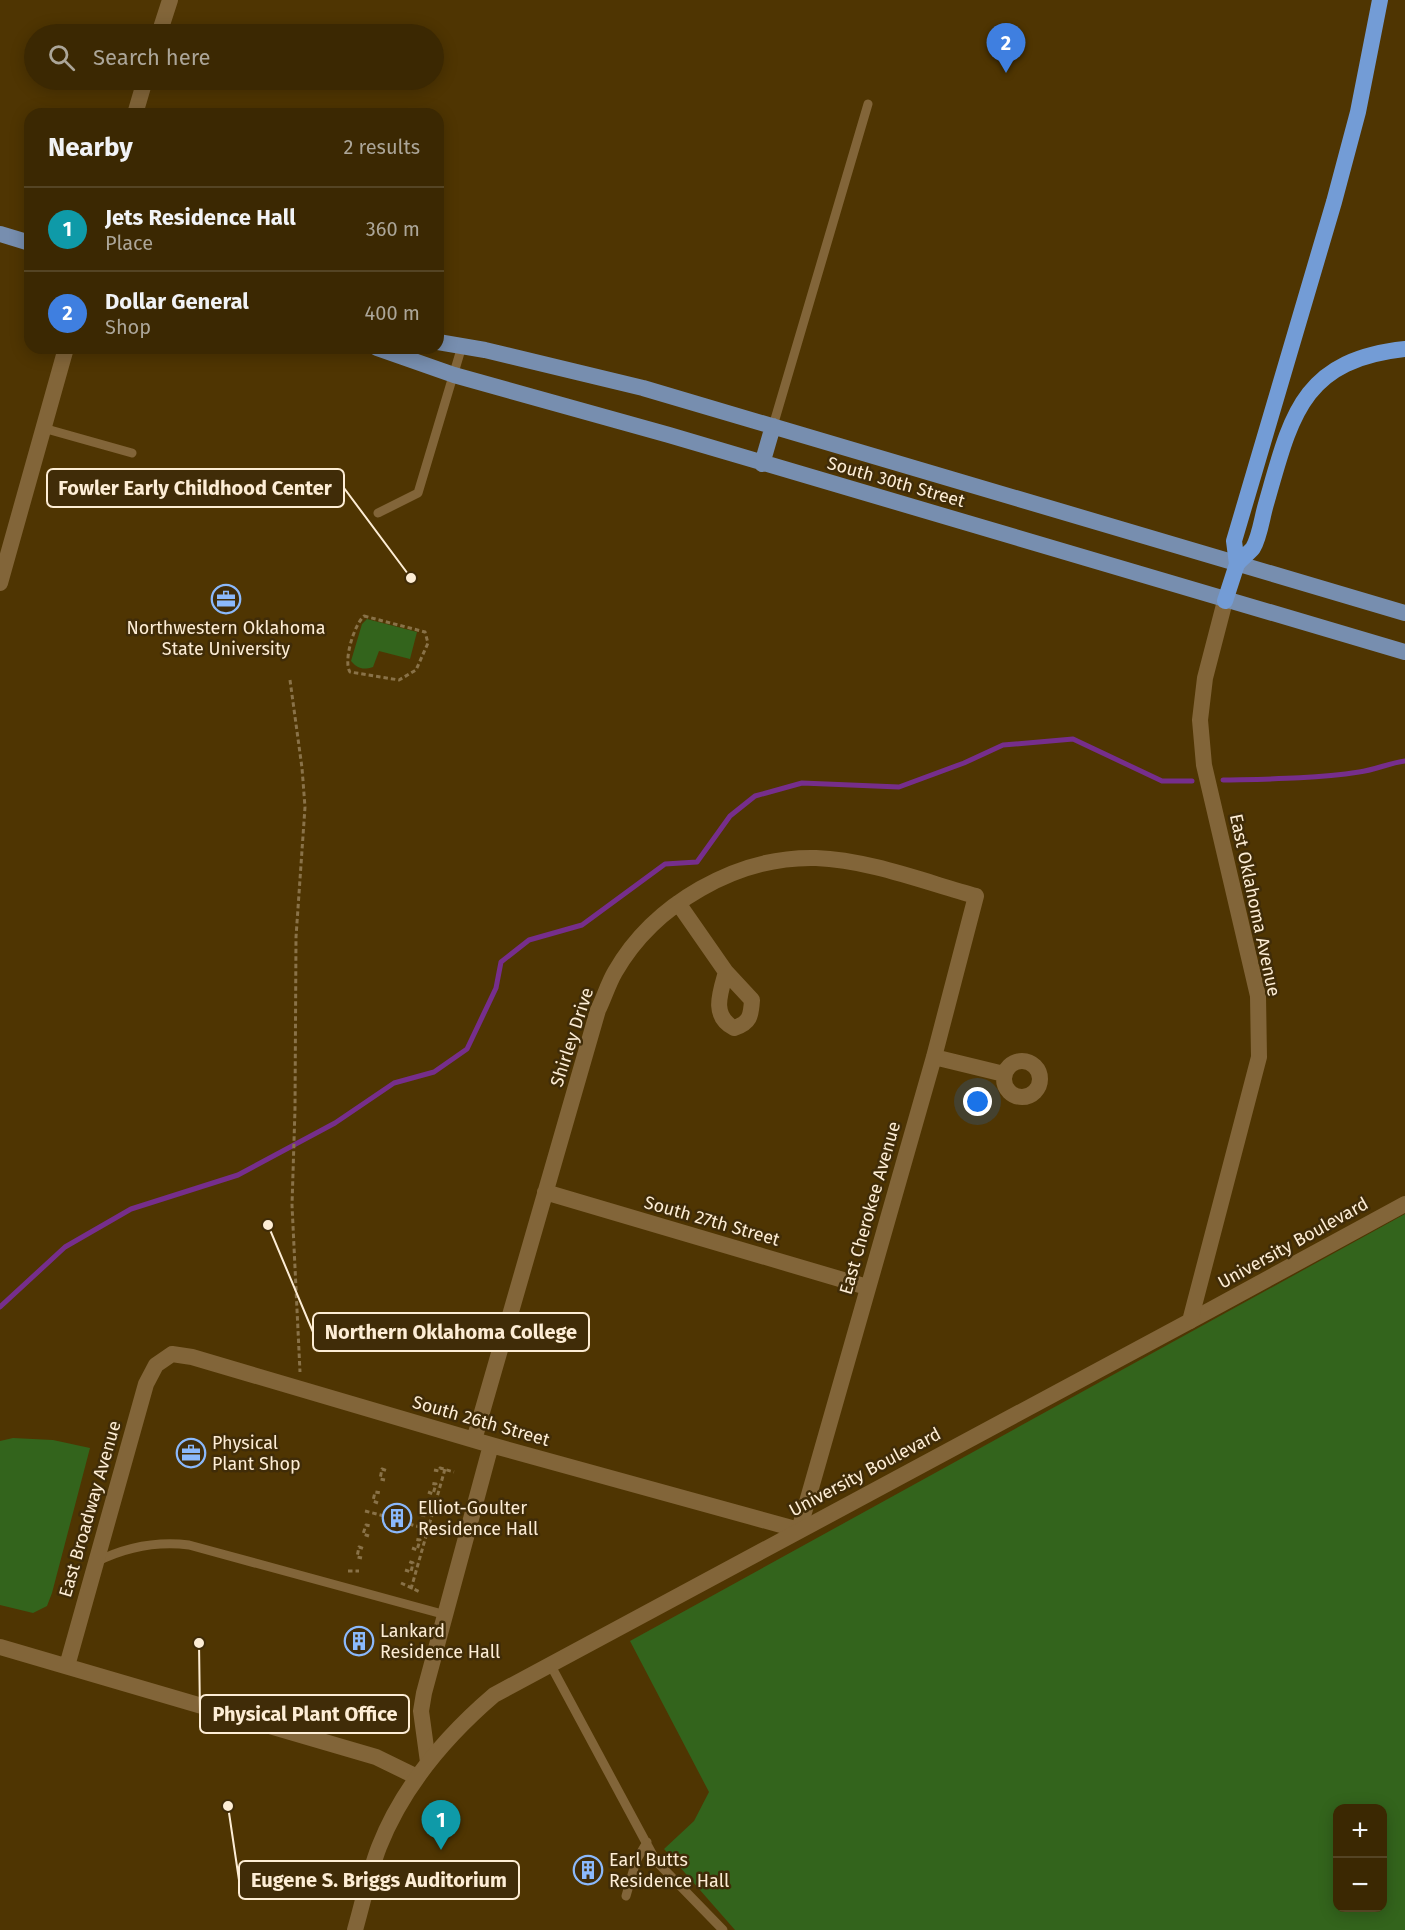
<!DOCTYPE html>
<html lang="en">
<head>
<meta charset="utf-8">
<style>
	body { margin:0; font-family:"Fira Sans",sans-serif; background:#463411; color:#f1f3f6 }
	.controls { position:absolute; right:18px; bottom:18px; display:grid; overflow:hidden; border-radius:12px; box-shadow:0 3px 15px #0003 }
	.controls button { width:54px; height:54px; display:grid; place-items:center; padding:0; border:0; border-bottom:2px solid #544424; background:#3b2802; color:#f1f3f6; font:30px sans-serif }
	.you { position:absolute; left:978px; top:1102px; width:21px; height:21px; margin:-15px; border:4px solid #fff; border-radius:50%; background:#1a73e8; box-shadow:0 0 0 9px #1a73e833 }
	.badge { display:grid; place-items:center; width:39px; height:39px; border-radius:50%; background:#8bb9fc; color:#fff; font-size:20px; font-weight:700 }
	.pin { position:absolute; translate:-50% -50px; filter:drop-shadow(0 2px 3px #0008) }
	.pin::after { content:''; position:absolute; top:32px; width:21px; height:18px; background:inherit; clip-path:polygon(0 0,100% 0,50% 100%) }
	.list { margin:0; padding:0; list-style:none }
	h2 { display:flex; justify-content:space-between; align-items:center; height:78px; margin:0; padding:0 24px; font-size:26px }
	h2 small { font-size:20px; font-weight:400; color:#aca699 }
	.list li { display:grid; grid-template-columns:39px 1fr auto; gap:18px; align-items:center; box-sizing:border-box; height:84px; padding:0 24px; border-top:2px solid #544424 }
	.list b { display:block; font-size:22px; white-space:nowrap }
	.list p { margin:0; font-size:20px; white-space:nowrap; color:#aca699 }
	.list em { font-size:20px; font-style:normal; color:#aca699 }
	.icon { flex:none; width:33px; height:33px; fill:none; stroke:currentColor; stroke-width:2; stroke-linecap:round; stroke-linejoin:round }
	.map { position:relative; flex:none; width:1405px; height:1930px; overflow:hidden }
	.search { position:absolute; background:#3b2802; box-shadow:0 3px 15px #0003; left:24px; top:24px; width:420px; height:66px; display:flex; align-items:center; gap:15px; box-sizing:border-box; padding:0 21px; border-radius:33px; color:#aca699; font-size:22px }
	.panel { position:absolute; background:#3b2802; box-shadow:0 3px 15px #0003; left:24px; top:108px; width:420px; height:246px; border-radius:18px }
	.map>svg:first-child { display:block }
	.green { fill:#33641c; fill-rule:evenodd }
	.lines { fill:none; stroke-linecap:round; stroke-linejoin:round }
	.stream { stroke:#762e8c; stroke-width:5 }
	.path { stroke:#897248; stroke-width:3; stroke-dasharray:4.5 3; stroke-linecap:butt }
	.service { stroke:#826539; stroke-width:9 }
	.minor { stroke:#826539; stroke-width:16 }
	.tertiary { stroke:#826539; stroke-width:16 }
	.primary { stroke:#778eaf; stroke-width:16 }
	.trunk { stroke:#739cd6; stroke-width:16 }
	.labels { text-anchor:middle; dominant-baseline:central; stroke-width:5; stroke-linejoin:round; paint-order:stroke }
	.street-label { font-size:18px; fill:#fdedd5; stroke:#402c08 }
	.poi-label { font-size:18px; fill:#fdedd5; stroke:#402c08; text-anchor:start }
	.leader { fill:none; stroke:#fdedd5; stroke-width:2 }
	.callout-dot { fill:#fdedd5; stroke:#402c08; stroke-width:2 }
	.callout { fill:#402c08; stroke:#fdedd5; stroke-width:2 }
	.callout-label { font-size:20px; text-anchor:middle; font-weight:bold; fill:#fdedd5 }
</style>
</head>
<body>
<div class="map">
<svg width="1405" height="1930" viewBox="0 0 1405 1930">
	<rect width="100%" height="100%" fill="#4f3502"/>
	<path class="green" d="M367,619l50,13 -7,27 -31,-8 -6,16c-10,3 -15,2 -22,-6l11,-37z
		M1405,1214v716h-670l-71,-81 30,-28 15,-29 -79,-151zM1382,1808v100h-44v-100z
		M13,1438l40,2 37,8 -38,145 -5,13 -14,7 -33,-8v-164z"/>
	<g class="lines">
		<path class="stream" d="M1223,780c45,-1 91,-1 136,-8 16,-2 30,-9 46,-11
			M0,1307l65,-60 66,-38 107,-34 97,-52 59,-40 40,-11 33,-23 29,-61 5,-26 28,-22 53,-15 83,-61 32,-2 33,-46 25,-20 47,-13 97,4 65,-24 39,-18 70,-6 89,42h30"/>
		<path class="path" d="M364,616l61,16 3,11 -12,27 -17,10 -49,-8c-7,-11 4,-47 14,-56z
			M290,680l12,88 3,39 -9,130 -1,172 -3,96 8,167
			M434,1470l5,1 1,-3 14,4
			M385,1480l-5,-1 2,-10 6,2
			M428,1492l5,2 3,-10 -6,-1
			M378,1503l-5,-2 2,-9 6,1
			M365,1511l19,5
			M421,1515l6,1 2,-9 -5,-2
			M409,1524l28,8
			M369,1536l-6,-2 3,-9 5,1
			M412,1548l5,2 3,-10 -6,-1
			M362,1558l-5,-1 2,-10 6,2
			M405,1570l6,2 2,-9 -5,-2
			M348,1571h11
			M401,1583l19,9
			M411,1589l34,-120"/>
		<path class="service" d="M773,426l95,-322
			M43,428l89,25
			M378,513l40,-20 44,-147
			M96,1562c30,-15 60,-21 93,-17l257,70
			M550,1664l106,197 67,69
			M626,1896l10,-35 11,-19"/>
		<path class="minor" d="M159,34l11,-34
			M135,114l10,-34
			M0,583l66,-235
			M678,903l48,69c-6,21 -15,44 8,56 16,-5 17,-12 18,-28l-26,-28
			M934,1057l70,17
			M1004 1079a18 18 0 1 1 36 0a18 18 0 1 1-36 0Z
			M545,1192l322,95
			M1190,1321l215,-117
			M0,1647l376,110 41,20
			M67,1666l79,-282 10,-19 16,-11 20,3 299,88 308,85 135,-473 42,-161c-51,-14 -107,-36 -160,-38 -79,-2 -162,46 -201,114 -7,12 -11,26 -17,38l-124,430
			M428,1762l-7,-51 3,-18 67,-248"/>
		<path class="tertiary" d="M355,1930c8,-28 14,-57 24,-83 24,-61 66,-110 115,-152l696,-374 69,-264 -1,-61 -54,-231 -4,-45 5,-42 20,-77"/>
		<path class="primary" d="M0,234l30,9
			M438,342l47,8 158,38 762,225
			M377,348l77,27 215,60 736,217
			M762,464l11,-38"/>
		<path class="trunk" d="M1237,564c4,-5 12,-11 16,-16 7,-12 9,-31 13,-44 25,-87 35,-144 139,-155
			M1225,601l12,-37 -3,-23 100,-339 24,-90 22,-112"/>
	</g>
	<defs>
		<g id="office-ring" transform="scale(1.5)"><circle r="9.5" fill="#402c08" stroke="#8bb9fc" stroke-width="1.5"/><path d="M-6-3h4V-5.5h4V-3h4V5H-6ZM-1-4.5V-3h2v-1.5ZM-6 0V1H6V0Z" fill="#8bb9fc"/></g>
		<g id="building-ring" transform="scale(1.5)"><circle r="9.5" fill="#402c08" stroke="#8bb9fc" stroke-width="1.5"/><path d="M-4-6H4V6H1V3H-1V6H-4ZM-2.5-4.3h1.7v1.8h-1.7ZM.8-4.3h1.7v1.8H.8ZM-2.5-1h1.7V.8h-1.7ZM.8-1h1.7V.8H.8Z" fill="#8bb9fc"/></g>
	</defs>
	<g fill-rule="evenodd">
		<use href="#office-ring" x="226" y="599"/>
		<use href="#office-ring" x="191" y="1453"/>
		<use href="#building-ring" x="397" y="1518"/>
		<use href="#building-ring" x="359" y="1641"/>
		<use href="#building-ring" x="588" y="1870"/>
	</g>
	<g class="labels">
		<g class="street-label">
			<text transform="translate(896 482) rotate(16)">South 30th Street</text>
			<text transform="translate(1255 905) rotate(78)">East Oklahoma Avenue</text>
			<text transform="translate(572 1037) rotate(-72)">Shirley Drive</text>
			<text transform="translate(870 1208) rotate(-74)">East Cherokee Avenue</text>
			<text transform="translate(712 1221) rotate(16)">South 27th Street</text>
			<text transform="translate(1293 1243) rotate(-29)">University Boulevard</text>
			<text transform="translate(481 1421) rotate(16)">South 26th Street</text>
			<text transform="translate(865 1472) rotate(-28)">University Boulevard</text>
			<text transform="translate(90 1509) rotate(-74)">East Broadway Avenue</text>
		</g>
		<g class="poi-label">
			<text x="226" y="628" text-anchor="middle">Northwestern Oklahoma<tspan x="226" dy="21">State University</tspan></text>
			<text x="212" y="1443">Physical<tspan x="212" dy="21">Plant Shop</tspan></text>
			<text x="418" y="1508">Elliot-Goulter<tspan x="418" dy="21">Residence Hall</tspan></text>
			<text x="380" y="1631">Lankard<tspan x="380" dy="21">Residence Hall</tspan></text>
			<text x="609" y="1860">Earl Butts<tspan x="609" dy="21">Residence Hall</tspan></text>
		</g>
	</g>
	<path class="leader" d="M411 578L344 488M268 1225L313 1332M199 1643L200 1714M228 1806L239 1880"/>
	<g class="callout-dot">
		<circle cx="411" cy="578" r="6"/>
		<circle cx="268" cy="1225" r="6"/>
		<circle cx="199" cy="1643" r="6"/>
		<circle cx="228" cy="1806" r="6"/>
	</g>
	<g class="callout">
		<rect x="47" y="469" width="297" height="38" rx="6"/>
		<rect x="313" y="1313" width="276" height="38" rx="6"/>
		<rect x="200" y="1695" width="209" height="38" rx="6"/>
		<rect x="239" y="1861" width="280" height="38" rx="6"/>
	</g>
	<g class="callout-label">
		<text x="195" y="495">Fowler Early Childhood Center</text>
		<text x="451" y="1339">Northern Oklahoma College</text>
		<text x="305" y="1721">Physical Plant Office</text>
		<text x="379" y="1887">Eugene S. Briggs Auditorium</text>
	</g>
</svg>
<div class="controls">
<button>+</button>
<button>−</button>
</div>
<div class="you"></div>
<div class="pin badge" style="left:441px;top:1850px;background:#0f9aa8">1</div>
<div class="pin badge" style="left:1006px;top:73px;background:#3f7fe0">2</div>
<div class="search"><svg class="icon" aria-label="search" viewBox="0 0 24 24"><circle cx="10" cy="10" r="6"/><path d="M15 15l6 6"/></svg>Search here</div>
<section class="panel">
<h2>Nearby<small>2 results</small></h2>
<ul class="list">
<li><span class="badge" style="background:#0f9aa8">1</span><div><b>Jets Residence Hall</b><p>Place</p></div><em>360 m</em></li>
<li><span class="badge" style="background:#3f7fe0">2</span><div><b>Dollar General</b><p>Shop</p></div><em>400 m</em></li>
</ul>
</section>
</div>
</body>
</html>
